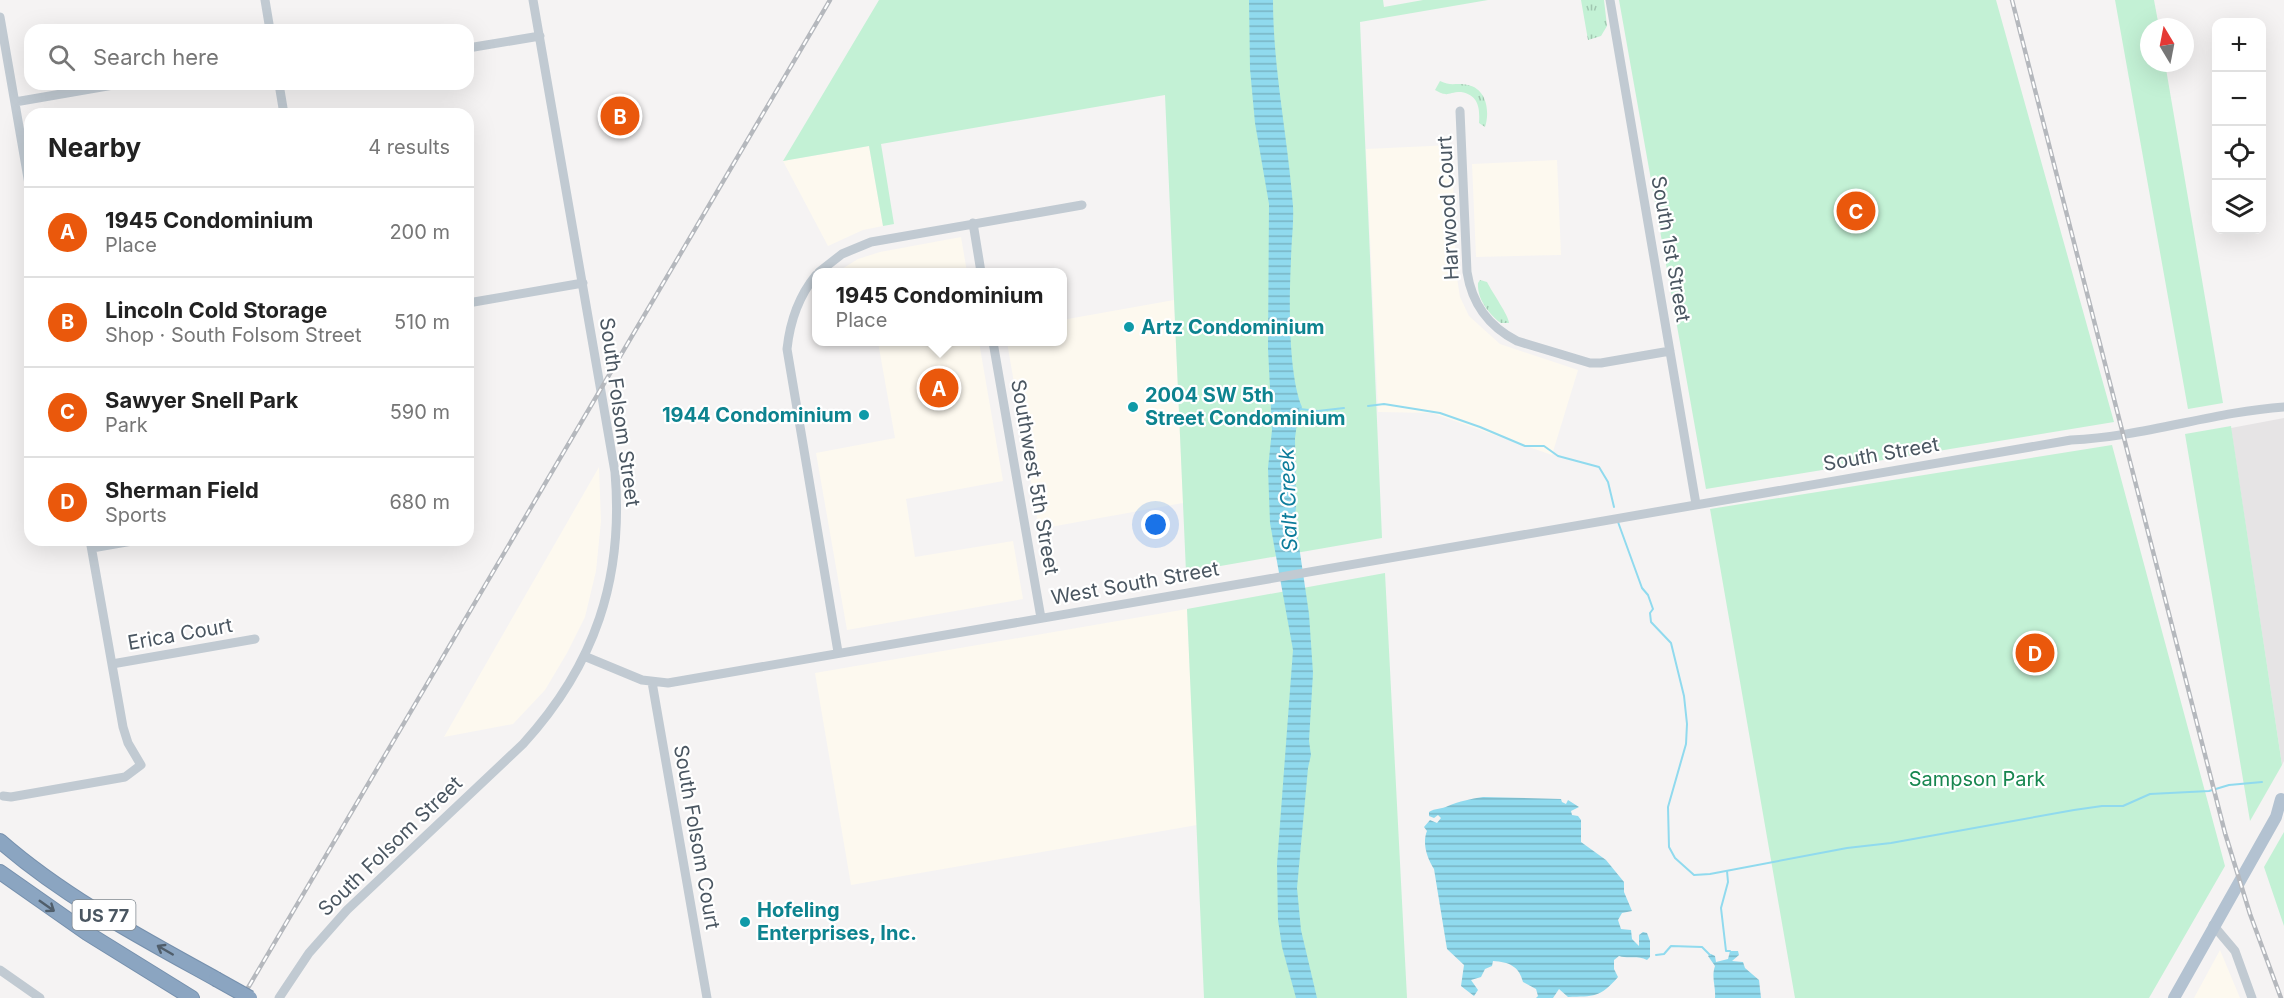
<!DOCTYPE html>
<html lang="en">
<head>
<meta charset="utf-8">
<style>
	body { margin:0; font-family:Inter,sans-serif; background:#f6f6f6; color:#222 }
	.controls { position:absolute; right:18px; top:18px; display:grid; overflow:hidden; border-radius:12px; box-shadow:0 6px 24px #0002 }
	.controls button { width:54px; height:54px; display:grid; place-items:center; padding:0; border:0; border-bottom:2px solid #e0e0e0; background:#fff; color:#222; font:30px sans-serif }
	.compass { position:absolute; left:2140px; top:18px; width:54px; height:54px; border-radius:50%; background:#fff; box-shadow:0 6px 24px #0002; rotate:350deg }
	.you { position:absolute; left:1156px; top:525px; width:21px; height:21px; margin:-15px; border:4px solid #fff; border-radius:50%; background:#1a73e8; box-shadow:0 0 0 9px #1a73e833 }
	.badge { display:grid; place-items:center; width:39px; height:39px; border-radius:50%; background:#ea580c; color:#fff; font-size:20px; font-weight:700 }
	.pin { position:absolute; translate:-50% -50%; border:3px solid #fff; box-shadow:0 2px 6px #0006 }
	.popup { position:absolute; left:812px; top:268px; width:255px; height:78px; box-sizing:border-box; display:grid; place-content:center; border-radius:12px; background:#fff; filter:drop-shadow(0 2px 4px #0005); font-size:20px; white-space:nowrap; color:#767676 }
	.popup b { font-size:22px; color:#222 }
	.popup::after { content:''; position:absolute; left:50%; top:100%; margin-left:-12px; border:12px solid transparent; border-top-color:#fff }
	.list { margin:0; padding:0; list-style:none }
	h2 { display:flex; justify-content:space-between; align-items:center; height:78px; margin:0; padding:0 24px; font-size:26px }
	h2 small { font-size:20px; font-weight:400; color:#767676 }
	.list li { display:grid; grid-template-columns:39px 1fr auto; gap:18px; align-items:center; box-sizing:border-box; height:90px; padding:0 24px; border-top:2px solid #e0e0e0 }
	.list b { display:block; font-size:22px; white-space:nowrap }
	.list p { margin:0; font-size:20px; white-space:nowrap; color:#767676 }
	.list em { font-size:20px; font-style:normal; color:#767676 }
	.icon { flex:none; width:33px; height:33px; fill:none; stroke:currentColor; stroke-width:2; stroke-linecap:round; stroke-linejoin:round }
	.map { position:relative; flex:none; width:2284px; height:998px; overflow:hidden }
	.search { position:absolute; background:#fff; box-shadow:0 6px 24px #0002; left:24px; top:24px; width:450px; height:66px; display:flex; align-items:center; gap:15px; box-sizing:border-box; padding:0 21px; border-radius:18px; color:#767676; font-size:22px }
	.panel { position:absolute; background:#fff; box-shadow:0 6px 24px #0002; left:24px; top:108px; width:450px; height:438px; border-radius:18px }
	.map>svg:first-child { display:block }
	.commercial { fill:#fdf9ef }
	.education { fill:#e6e4e5 }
	.grass { fill:url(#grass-tufts) }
	.park { fill:#c3f1d5 }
	.water { fill:url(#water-rules) }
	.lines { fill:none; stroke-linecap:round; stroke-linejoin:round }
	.stream { stroke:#90daee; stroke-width:2 }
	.highway-casing { stroke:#7690ad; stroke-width:16 }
	.minor { stroke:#c1cad2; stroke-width:9 }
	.major { stroke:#b3c2d1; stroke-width:12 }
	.highway { stroke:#8ba5c1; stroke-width:14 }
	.rail-casing { stroke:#b5b8bd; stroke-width:4.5 }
	.rail { stroke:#fff; stroke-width:2; stroke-dasharray:7; stroke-linecap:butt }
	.highway-bridge-casing { stroke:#7690ad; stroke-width:16; stroke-linecap:butt }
	.highway-bridge { stroke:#8ba5c1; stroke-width:14 }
	.oneway { stroke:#505e6b }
	.culture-dot { fill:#0f9aa8; stroke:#fff; stroke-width:2 }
	.labels { text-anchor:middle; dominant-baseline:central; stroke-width:4.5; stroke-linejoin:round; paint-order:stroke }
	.shield { fill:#fff; stroke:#808990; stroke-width:1.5 }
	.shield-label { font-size:18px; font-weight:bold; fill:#4a5661 }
	.street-label { font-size:20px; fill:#4a5661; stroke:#fff }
	.culture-label { font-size:20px; font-weight:bold; fill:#0d838f; stroke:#fff; text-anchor:start }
	.park-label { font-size:20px; fill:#17864f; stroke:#fff }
	.water-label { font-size:21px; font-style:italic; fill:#0c7c9b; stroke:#fff }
</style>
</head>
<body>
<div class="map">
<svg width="2284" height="998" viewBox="0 0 2284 998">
	<defs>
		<pattern id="grass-tufts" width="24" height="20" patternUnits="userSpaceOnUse" patternTransform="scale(1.5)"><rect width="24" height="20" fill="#c3f1d5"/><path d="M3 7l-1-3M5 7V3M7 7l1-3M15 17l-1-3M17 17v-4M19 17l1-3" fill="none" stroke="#a0c6b0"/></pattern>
		<pattern id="water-rules" width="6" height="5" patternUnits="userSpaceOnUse" patternTransform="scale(1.5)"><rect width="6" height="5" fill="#90daee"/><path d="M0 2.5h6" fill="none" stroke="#78b4c4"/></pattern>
	</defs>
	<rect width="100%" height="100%" fill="#f5f3f3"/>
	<path class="commercial" d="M1452,145l4,126 4,26 9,19 31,28 78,26 -26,85 -120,-42 -54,-1 -12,-263z
		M869,146l14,80 -20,4 -35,16 -45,-85z
		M1557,160l4,95 -85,2 -4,-93z
		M961,237l6,35h-130l21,-13 22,-7z
		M1174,300l9,203 -144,26 -32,-187h55v-22z
		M878,342h101l24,139 -97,18 9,58 98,-16 10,58 -176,31 -31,-177 79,-15z
		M599,467l2,54 -5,50 -11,46 -18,36 -22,37 -32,34 -69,13z
		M1187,609l10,216 -346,60 -36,-212z
		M2220,950l20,48h-46z"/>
	<path class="education" d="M2284,418v343l-2,4 -51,-337z"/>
	<path class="grass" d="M1581,0h23l3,26 -6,10 -13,4z
		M1440,81c12,6 16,1 28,4 19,4 22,27 17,42l-6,-4c1,-14 0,-28 -18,-31 -14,0 -12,6 -26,-2z
		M1480,280l7,2c5,10 22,34 22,41h-8c-12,-9 -24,-24 -23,-40z"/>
	<path class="park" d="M879,0h504l1,7 39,-7h65l-128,22 22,516 -196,34 -21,-477 -284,49 13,80 -11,2 -14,-80 -86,15z
		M1619,0h377l118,422 -408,67z
		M2115,0h39l5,27h-10v36h16l58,340 -35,6z
		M2231,426l51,339 -32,56 -65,-387z
		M2112,445l113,421 -76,132h-354l-85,-489z
		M1385,573l22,425h-203l-17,-389z
		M2284,832v94l-20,-59z"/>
	<path class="water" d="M1249,0h24c0,69 15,138 20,206 1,18 -2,37 -2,55 -2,37 -3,113 11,146l-4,9 -3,22 1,69 -2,18 4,14 11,75 4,59 -4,68 2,14 -3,13 -11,120 4,42 16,68h-21l-14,-51 -4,-27 -1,-56 16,-214 -23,-127 -2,-55 4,-38 -4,-82 1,-144 -14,-81 -5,-54z
		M1483,797l78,2 1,3 4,2 2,-4 11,7 -8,4 1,4 6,1 3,4v22l25,18 18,22v10l8,19 -10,2 -4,7 3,9 10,1 1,9 7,7v-11l4,-3 4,1 3,8v16l-3,3c-9,-5 -19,-1 -28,-4l-5,4v9l4,8c-18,21 -24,19 -50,20l-9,-8 -6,9h-17l2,-2 -2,-7 -13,-7c-4,-16 -14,-20 -30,-21l-1,5 -7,3 -4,8 -10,3 7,10 -4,6 -13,-10 3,-21 -17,-16 -13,-80c-7,-11 -12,-26 -7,-38l-3,-4 6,-7 7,3 4,-5 -3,-3 -4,3 -5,-2v-4c6,-4 13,-3 19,-6 12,-5 22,-7 35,-9z
		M1730,951h8l1,4 -7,6 11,1 2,6 14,12 2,18h-46c1,-12 -4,-20 0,-32l-7,-10 3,-2 4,2 1,6 12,-3z"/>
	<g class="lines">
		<path class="stream" d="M1368,406l16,-2 56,9 40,14 45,19h19l14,10 41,11 9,15 6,25
			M1300,409l18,2 26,-3
			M1618,522l24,66 6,7 5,14 -3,4 1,9 20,21 13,53 3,28 -1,20 -18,63 1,40 6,11 19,17 16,-1 137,-26 44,-5 183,-33 28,-4h21l27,-12 59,-3 20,-6 33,-3
			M1727,871l1,11 -7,26 5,43h4
			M1656,955l8,-1 7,-8 31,1 8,8"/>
		<g class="highway-casing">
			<path id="highway" d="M0,841c64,56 142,97 216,138
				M0,872l87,61 105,65"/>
		</g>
		<path class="minor" d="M265,0l5,30
			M1610,0l86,504
			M0,17l30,173
			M468,48l72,-12
			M279,84l5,30
			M15,102l104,-18
			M1460,111l7,161c5,32 21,54 50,69l73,22h11l69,-12
			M973,223l8,49
			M819,272l23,-18 29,-12 211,-37
			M816,275c-18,22 -26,46 -29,74l51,303
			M468,303l115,-20
			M993,342l48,276
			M92,548l46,-8
			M584,656l58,24 26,3 1403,-243c72,-3 141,-28 213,-33
			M112,664l143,-25
			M652,682l55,316
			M3,796l8,1 114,-20 16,-12 -13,-22 -5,-16 -33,-187
			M2213,925l22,26 17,47
			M0,970l40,28
			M279,998l30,-45 38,-43 176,-166c72,-79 101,-165 92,-272l-82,-472"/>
		<path class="major" d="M2174,998l102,-181 5,-18"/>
		<use href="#highway" class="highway"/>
		<g class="rail-casing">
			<path id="rail" d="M2012,0l213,833 25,81 31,84
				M242,998l588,-998"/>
		</g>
		<use href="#rail" class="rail"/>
		<g class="highway-bridge-casing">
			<path id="highway-bridge" d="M216,979l34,19"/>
		</g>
		<use href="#highway-bridge" class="highway-bridge"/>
	</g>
	<defs><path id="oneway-shaft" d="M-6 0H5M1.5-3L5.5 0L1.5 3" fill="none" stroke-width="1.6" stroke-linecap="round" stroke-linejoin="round" transform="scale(1.5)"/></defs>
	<g class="oneway">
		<use href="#oneway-shaft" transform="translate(47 906) rotate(35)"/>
		<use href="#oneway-shaft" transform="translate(165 950) rotate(-150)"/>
	</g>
	<g class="culture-dot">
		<circle cx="1129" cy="327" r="6"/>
		<circle cx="1133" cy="407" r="6"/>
		<circle cx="864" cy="415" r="6"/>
		<circle cx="745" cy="922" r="6"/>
	</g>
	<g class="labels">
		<rect class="shield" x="72.5" y="900" width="63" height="30" rx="4.5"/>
		<g class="shield-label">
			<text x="104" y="915">US 77</text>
		</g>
		<g class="street-label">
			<text transform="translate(1448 208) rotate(-93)">Harwood Court</text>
			<text transform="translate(1671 249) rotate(80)">South 1st Street</text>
			<text transform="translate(620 412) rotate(82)">South Folsom Street</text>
			<text transform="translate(1881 454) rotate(-10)">South Street</text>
			<text transform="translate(1035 477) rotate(80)">Southwest 5th Street</text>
			<text transform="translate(1135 583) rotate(-10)">West South Street</text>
			<text transform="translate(180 634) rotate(-10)">Erica Court</text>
			<text transform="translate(697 837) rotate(80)">South Folsom Court</text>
			<text transform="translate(390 846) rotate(-44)">South Folsom Street</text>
		</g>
		<g class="culture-label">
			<text x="1141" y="327">Artz Condominium</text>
			<text x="1145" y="395">2004 SW 5th<tspan x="1145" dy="23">Street Condominium</tspan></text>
			<text x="852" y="415" text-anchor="end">1944 Condominium</text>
			<text x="757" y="910">Hofeling<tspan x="757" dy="23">Enterprises, Inc.</tspan></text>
		</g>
		<g class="park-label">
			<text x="1977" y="779">Sampson Park</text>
		</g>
		<g class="water-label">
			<text transform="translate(1288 500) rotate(-92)">Salt Creek</text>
		</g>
	</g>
</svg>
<div class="controls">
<button>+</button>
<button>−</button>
<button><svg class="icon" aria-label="locate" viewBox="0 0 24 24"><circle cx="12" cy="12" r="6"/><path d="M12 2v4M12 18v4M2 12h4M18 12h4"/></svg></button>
<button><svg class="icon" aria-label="layers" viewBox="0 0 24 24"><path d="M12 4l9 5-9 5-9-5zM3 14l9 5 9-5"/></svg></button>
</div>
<svg class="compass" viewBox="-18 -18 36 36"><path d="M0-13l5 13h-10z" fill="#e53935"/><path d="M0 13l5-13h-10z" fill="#767676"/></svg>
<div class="you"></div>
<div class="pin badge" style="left:939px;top:388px">A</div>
<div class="popup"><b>1945 Condominium</b>Place</div>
<div class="pin badge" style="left:620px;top:116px">B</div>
<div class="pin badge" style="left:1856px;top:211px">C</div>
<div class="pin badge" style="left:2035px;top:653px">D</div>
<div class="search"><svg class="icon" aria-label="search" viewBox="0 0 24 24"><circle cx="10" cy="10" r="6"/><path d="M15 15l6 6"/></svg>Search here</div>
<section class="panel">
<h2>Nearby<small>4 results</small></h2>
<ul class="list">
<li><span class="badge">A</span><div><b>1945 Condominium</b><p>Place</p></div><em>200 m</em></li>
<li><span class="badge">B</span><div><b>Lincoln Cold Storage</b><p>Shop · South Folsom Street</p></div><em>510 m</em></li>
<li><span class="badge">C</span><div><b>Sawyer Snell Park</b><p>Park</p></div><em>590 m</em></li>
<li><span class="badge">D</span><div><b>Sherman Field</b><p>Sports</p></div><em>680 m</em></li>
</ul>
</section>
</div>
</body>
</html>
